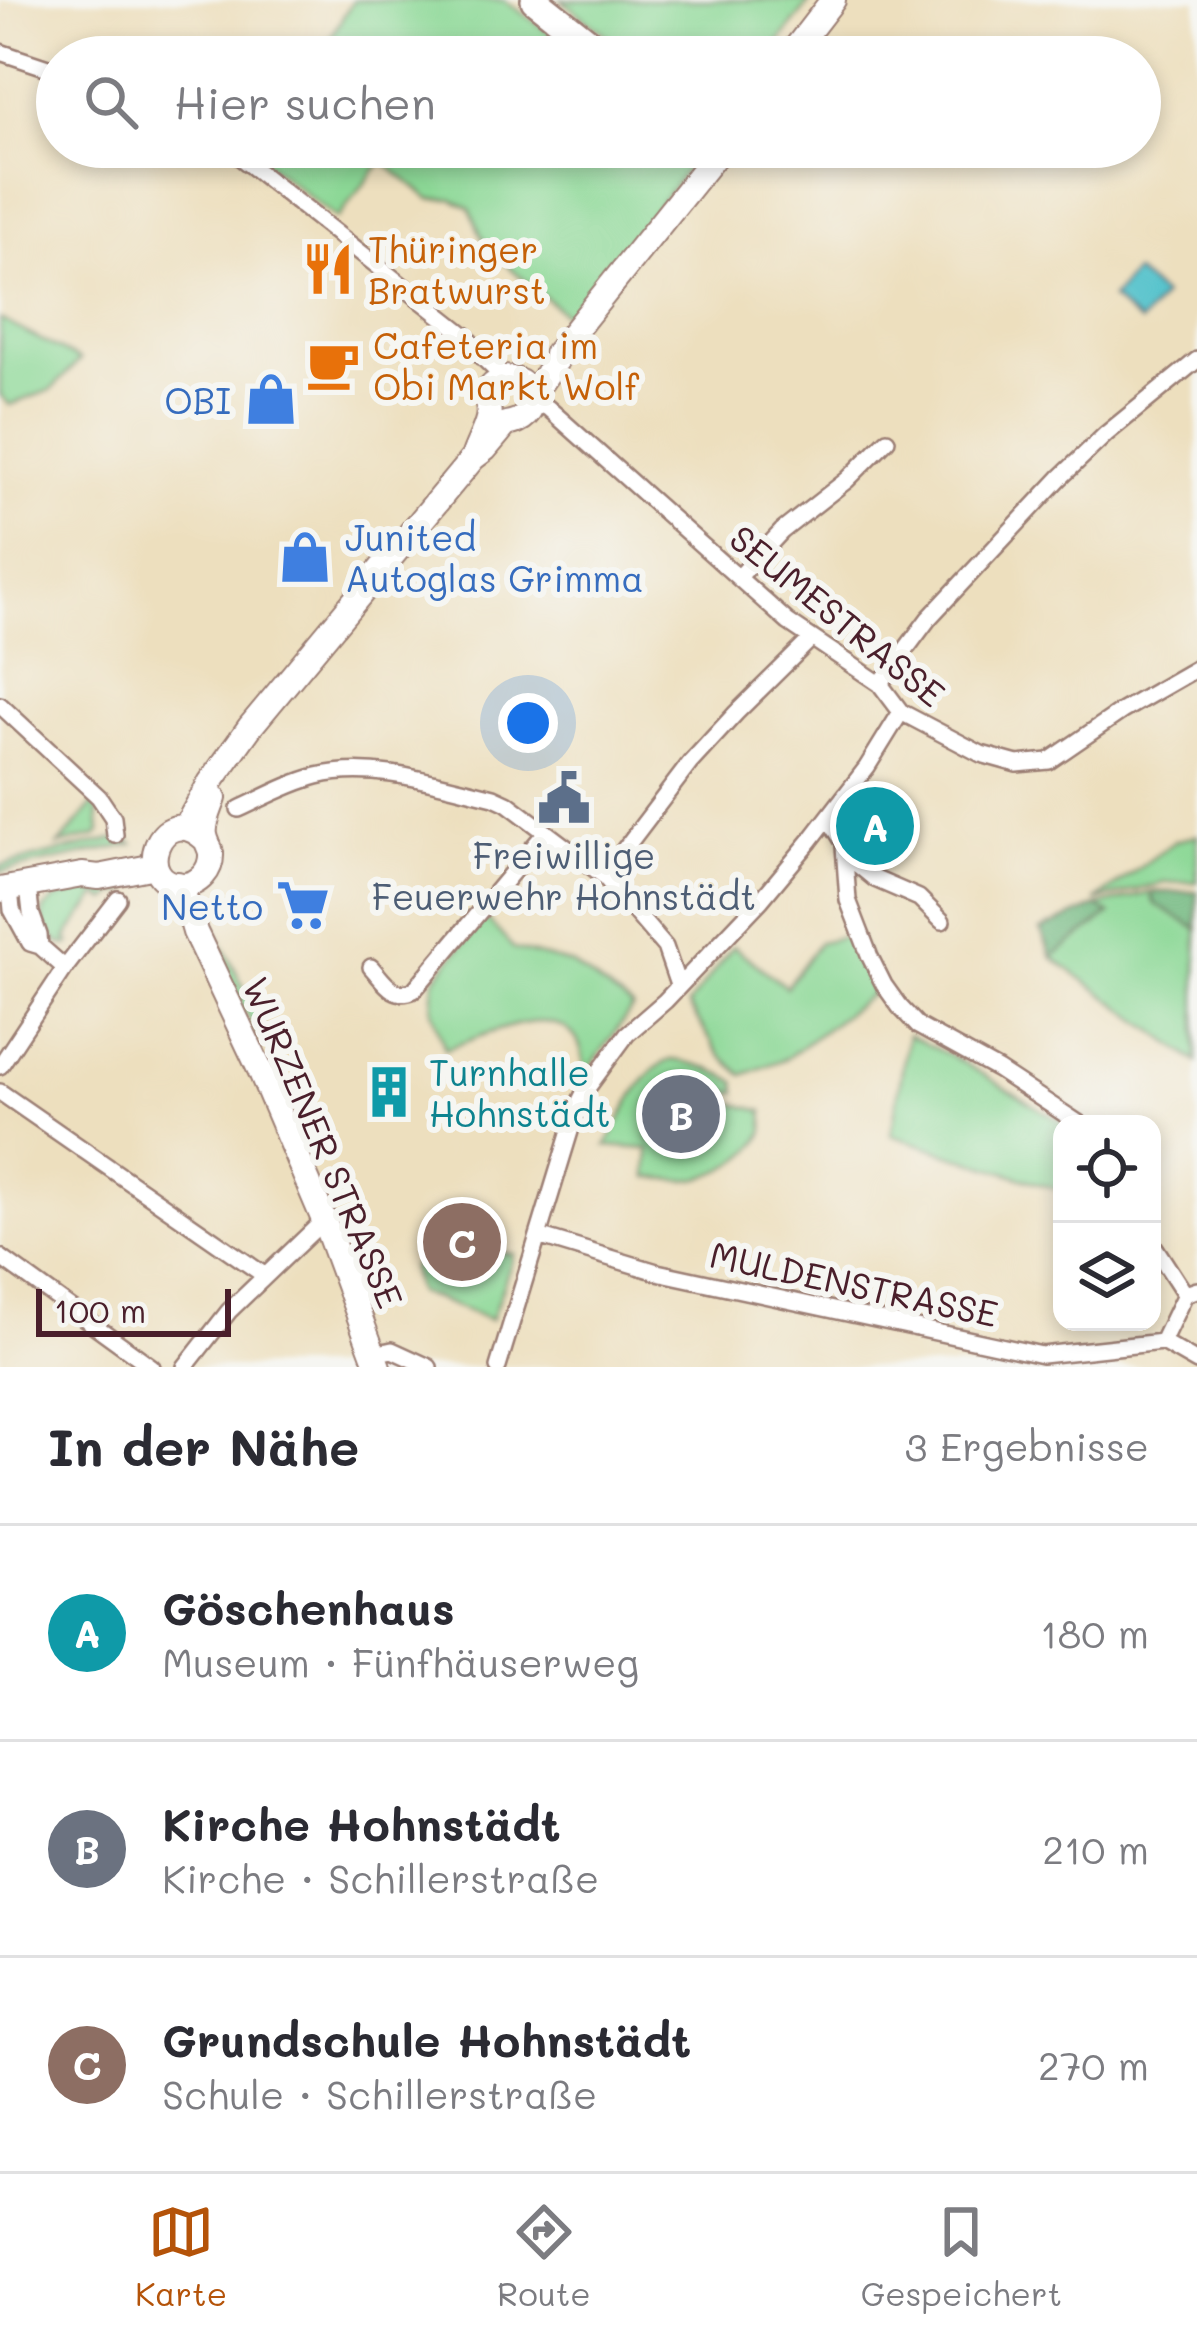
<!DOCTYPE html>
<html lang="de">
<head>
<meta charset="utf-8">
<style>
	body { margin:0; font-family:Mali,sans-serif; background:#f2f2f3; color:#2b2b33 }
	.controls { position:absolute; right:36px; bottom:36px; display:grid; overflow:hidden; border-radius:24px; box-shadow:0 6px 18px #0003 }
	.controls button { width:108px; height:108px; display:grid; place-items:center; padding:0; border:0; border-bottom:3px solid #e1e1e2; background:#fff; color:#2b2b33; font:60px sans-serif }
	.scale { position:absolute; left:36px; bottom:30px; width:195px; box-sizing:border-box; padding-left:12px; border:6px solid #4a1f2b; border-top:0; font-size:33px; line-height:42px; white-space:nowrap; color:#4a1f2b; -webkit-text-stroke:9px #f6f6f2; paint-order:stroke }
	.you { position:absolute; left:528px; top:723px; width:42px; height:42px; margin:-30px; border:9px solid #fff; border-radius:50%; background:#1a73e8; box-shadow:0 0 0 18px #1a73e833 }
	.badge { display:grid; place-items:center; width:78px; height:78px; border-radius:50%; background:#b45309; color:#fff; font-size:39px; font-weight:700 }
	.pin { position:absolute; translate:-50% -50%; border:6px solid #fff; box-shadow:0 3px 12px #0006 }
	.list { margin:0; padding:0; list-style:none }
	h2 { display:flex; justify-content:space-between; align-items:center; height:156px; margin:0; padding:0 48px; font-size:51px }
	h2 small { font-size:39px; font-weight:400; color:#7c7c81 }
	.list li { display:grid; grid-template-columns:78px 1fr auto; gap:36px; align-items:center; box-sizing:border-box; height:216px; padding:0 48px; border-top:3px solid #e1e1e2 }
	.list b { display:block; font-size:45px; white-space:nowrap }
	.list p { margin:0; font-size:39px; white-space:nowrap; color:#7c7c81 }
	.list em { font-size:39px; font-style:normal; color:#7c7c81 }
	.icon { flex:none; width:66px; height:66px; fill:none; stroke:currentColor; stroke-width:2; stroke-linecap:round; stroke-linejoin:round }
	.map { position:relative; flex:none; width:1197px; height:1367px; overflow:hidden }
	.search { position:absolute; background:#fff; box-shadow:0 6px 18px #0003; left:36px; right:36px; top:36px; height:132px; display:flex; align-items:center; gap:30px; box-sizing:border-box; padding:0 42px; border-radius:66px; color:#7c7c81; font-size:45px }
	.sheet { height:804px; background:#fff }
	nav { display:flex; justify-content:space-around; align-items:center; box-sizing:border-box; height:168px; border-top:3px solid #e1e1e2; background:#fff; font-size:33px; color:#7c7c81 }
	nav a { display:grid; justify-items:center; gap:6px }
	nav .on { color:#b45309 }
	.map>svg:first-child { display:block }
	.green { fill:#8cd896; stroke:#6b7c60; stroke-width:3 }
	.forest { fill:#71b87f; stroke:#5e6c55; stroke-width:3 }
	.water { fill:#56c3cc; stroke:#50717c; stroke-width:3 }
	.lines { fill:none; stroke-linecap:round; stroke-linejoin:round }
	.minor-casing { stroke:#9c7f74; stroke-width:20 }
	.primary-casing { stroke:#9c7f74; stroke-width:28 }
	.motorway-casing { stroke:#9c7f74; stroke-width:32 }
	.minor { stroke:#fff; stroke-width:15 }
	.primary { stroke:#fff; stroke-width:24 }
	.motorway { stroke:#fff; stroke-width:27 }
	.labels { text-anchor:middle; dominant-baseline:central; stroke-width:12; stroke-linejoin:round; paint-order:stroke }
	.food-label { font-size:36px; fill:#c56008; stroke:#f6f6f2; text-anchor:start }
	.shop-label { font-size:36px; fill:#366cbe; stroke:#f6f6f2; text-anchor:end }
	.street-label { font-size:36px; fill:#4a1f2b; stroke:#f6f6f2 }
	.service-label { font-size:36px; fill:#4e5e75; stroke:#f6f6f2 }
	.culture-label { font-size:36px; fill:#0d838f; stroke:#f6f6f2; text-anchor:start }
</style>
</head>
<body>
<div class="map">
<svg width="1197" height="1367" viewBox="0 0 1197 1367">
	<rect width="100%" height="100%" fill="#f6f6f2"/>
	<filter id="ink" filterUnits="userSpaceOnUse"><feTurbulence type="fractalNoise" baseFrequency=".00833" numOctaves="2"/><feDisplacementMap in="SourceGraphic" scale="24" xChannelSelector="R" yChannelSelector="G"/><feConvolveMatrix kernelMatrix="1 2 1 2 8 2 1 2 1" color-interpolation-filters="sRGB"/></filter>
	<filter id="wash" filterUnits="userSpaceOnUse"><feTurbulence type="fractalNoise" baseFrequency=".004" numOctaves="4" result="noise"/><feDisplacementMap in="SourceGraphic" scale="48" xChannelSelector="R" yChannelSelector="G"/><feGaussianBlur stdDeviation="2.7" result="paint"/><feColorMatrix in="noise" values="0 0 0 0 0 0 0 0 0 0 0 0 0 0 0 0 0 1.4 0 .05"/><feComposite in="paint" operator="in"/></filter>
	<g filter="url(#wash)">
		<rect width="100%" height="100%" fill="#eddfbe"/>
		<path class="green" d="M353,0h151l80,57h-265z
			M561,0h250l-43,57h-133z
			M246,147h441l1,20 -117,153 -74,-64 -15,-18 -12,-30 -18,-9h-22l-48,-38 -45,58z
			M0,319l80,41 -29,30 -41,15 -10,-10z
			M97,800l3,32 -4,4 -37,9z
			M1197,835v47l-33,1 -69,18 80,-60z
			M113,839l17,2 3,3 -133,28v-6z
			M137,877l1,4 -9,5 -3,7h-9l-10,8 -9,-6 -32,43 4,4 -2,3 -9,-2 -16,-17v-15l12,-12 12,-4z
			M1153,892l-1,7 4,6 41,24v133l-145,-105 57,-42 -12,-9z
			M204,904l5,2 7,26 59,117 -7,-1 -9,-10 -24,-46 -26,-56z
			M485,917l29,32 57,15 62,43 -47,66c-3,-12 -4,-28 -12,-37 -27,-34 -97,3 -129,13l-13,-39 2,-30z
			M856,934l25,53 -94,71 -44,17 -23,-20 -32,-50 45,-59 53,41 33,-45z
			M908,1035l49,24 108,65h-3v67l-171,-56z
			M672,1060c24,2 44,10 64,22l1,10 -51,3 -1,6 -37,3 2,36 66,-4 -2,-37 49,12c0,4 2,14 1,19 -8,28 -51,48 -77,50 -13,1 -26,-2 -39,-3l1,-28 -43,-3c16,-26 35,-78 66,-86z
			M435,1247l79,7 -23,66 -74,-28 -6,-24z"/>
		<path class="forest" d="M1153,892h44v37l-41,-24 -4,-6z
			M1097,906l13,8 -58,43 -11,-27z"/>
		<path class="water" d="M1134,272l29,24 -23,27 -29,-24z"/>
	</g>
	<g filter="url(#ink)">
		<g class="lines">
			<g class="minor-casing">
				<path id="minor" d="M0,52l57,19
					M227,147l238,188 14,19 25,24
					M532,401l16,7 240,214 92,62 21,28 80,42 36,10 32,-3 73,-50 75,-43
					M739,577l43,-46 65,-51 40,-40
					M880,684l49,-66 131,-140 46,-44 91,-74
					M0,705l99,92 14,21 2,17
					M239,809c26,-12 51,-26 78,-33 57,-14 122,8 177,21l13,6 97,73 61,71 13,38
					M829,819l29,46 17,14 44,19 23,23
					M844,846l4,54 22,57 14,28 15,21 19,20 80,44 82,54
					M604,876l86,-113 46,-50 75,-74
					M28,886l3,27 8,22 1,11
					M10,889l2,21 18,33 10,3 25,22
					M371,967c13,14 22,33 43,23l131,-157
					M0,1066l65,-98 53,-69
					M0,1092l264,183
					M538,1236l119,36 385,83 120,-13 23,-48 12,-4
					M1152,1243l33,51
					M0,1257l152,110
					M1162,1342l35,20
					M374,1354l18,-4 37,17
					M185,1367l44,-56 95,-91
					M498,1367l80,-262 7,-14 42,-57 38,-33 96,-101 49,-59 57,-74 34,-55"/>
			</g>
			<g class="primary-casing">
				<path id="primary" d="M789,57l44,-57
					M532,395l24,-34v-7l166,-207
					M185,828l25,-45 40,-56 223,-269 12,-9 21,-25c36,-5 35,-44 -2,-46 -27,13 -12,22 -16,41 -3,13 -11,26 -15,39
					M205,839c-46,-42 -74,45 -23,46 17,0 30,-15 29,-32 -1,-6 -5,-11 -6,-18 -2,-12 5,-25 9,-37
					M178,884l9,20 8,28 66,140 63,148 54,147
					M0,890l82,-15 17,2 56,-11"/>
			</g>
			<g class="motorway-casing">
				<path id="motorway" d="M535,0l72,57"/>
			</g>
			<use href="#minor" class="minor"/>
			<use href="#primary" class="primary"/>
			<use href="#motorway" class="motorway"/>
		</g>
	</g>
	<defs>
		<g id="restaurant-bare" transform="scale(4.14)"><path d="M-5-6h1v4h1v-4h1v4h1v-4h1v5L-1.5 .5V6h-2V.5L-5-1ZM5-6V6H3V1.5H1.5Q1.5-4 5-6Z" fill="#e8710a" stroke="#f6f6f2" stroke-width="2.5" paint-order="stroke"/></g>
		<g id="cafe-bare" transform="scale(4.14)"><path d="M-5.5-4.5H6V0H3Q3 3.5 0 3.5H-2.5Q-5.5 3.5-5.5 0ZM3-3.2v2h1.7v-2ZM-6 4.5H4V6H-6Z" fill="#e8710a" stroke="#f6f6f2" stroke-width="2.5" paint-order="stroke"/></g>
		<g id="shop-bare" transform="scale(4.14)"><path d="M-5-2.5h2.3a2.7 3.5 0 0 1 5.4 0H5L5.5 6h-11ZM-1.5-2.5h3a1.5 2.3 0 0 0-3 0Z" fill="#3f7fe0" stroke="#f6f6f2" stroke-width="2.5" paint-order="stroke"/></g>
		<g id="civic-bare" transform="scale(4.14)"><path d="M-.6-6.5H3V-4.5H.6V-3L4-1V1h2V6H-6V1h2V-1L-.6-3ZM-1.2 2.5V6h2.4V2.5Z" fill="#5c6f8a" stroke="#f6f6f2" stroke-width="2.5" paint-order="stroke"/></g>
		<g id="supermarket-bare" transform="scale(4.14)"><path d="M-6-5.5h2.5l.6 2H6L4.5 2H-2.5L-4.4-4H-6ZM-1.5 3.2a1.3 1.3 0 1 0 .1 0ZM3 3.2a1.3 1.3 0 1 0 .1 0Z" fill="#3f7fe0" stroke="#f6f6f2" stroke-width="2.5" paint-order="stroke"/></g>
		<g id="building-bare" transform="scale(4.14)"><path d="M-4-6H4V6H1V3H-1V6H-4ZM-2.5-4.3h1.7v1.8h-1.7ZM.8-4.3h1.7v1.8H.8ZM-2.5-1h1.7V.8h-1.7ZM.8-1h1.7V.8H.8Z" fill="#0f9aa8" stroke="#f6f6f2" stroke-width="2.5" paint-order="stroke"/></g>
	</defs>
	<g fill-rule="evenodd">
		<use href="#restaurant-bare" x="328" y="269"/>
		<use href="#cafe-bare" x="333" y="365"/>
		<use href="#shop-bare" x="271" y="399"/>
		<use href="#shop-bare" x="305" y="557"/>
		<use href="#civic-bare" x="564" y="798"/>
		<use href="#supermarket-bare" x="303" y="905"/>
		<use href="#building-bare" x="389" y="1092"/>
	</g>
	<g class="labels">
		<g class="food-label">
			<text x="368" y="248">Thüringer<tspan x="368" dy="41">Bratwurst</tspan></text>
			<text x="373" y="344">Cafeteria im<tspan x="373" dy="41">Obi Markt Wolf</tspan></text>
		</g>
		<g class="shop-label">
			<text x="231" y="399">OBI</text>
			<text x="345" y="536" text-anchor="start">Junited<tspan x="345" dy="41">Autoglas Grimma</tspan></text>
			<text x="263" y="905">Netto</text>
		</g>
		<g class="street-label">
			<text transform="translate(838 615) rotate(39)">SEUMESTRASSE</text>
			<text transform="translate(324 1142) rotate(67)">WURZENER STRASSE</text>
			<text transform="translate(854 1283) rotate(12)">MULDENSTRASSE</text>
		</g>
		<g class="service-label">
			<text x="564" y="854">Freiwillige<tspan x="564" dy="41">Feuerwehr Hohnstädt</tspan></text>
		</g>
		<g class="culture-label">
			<text x="429" y="1071">Turnhalle<tspan x="429" dy="41">Hohnstädt</tspan></text>
		</g>
	</g>
</svg>
<div class="controls">
<button><svg class="icon" aria-label="locate" viewBox="0 0 24 24"><circle cx="12" cy="12" r="6"/><path d="M12 2v4M12 18v4M2 12h4M18 12h4"/></svg></button>
<button><svg class="icon" aria-label="layers" viewBox="0 0 24 24"><path d="M12 4l9 5-9 5-9-5zM3 14l9 5 9-5"/></svg></button>
</div>
<div class="scale">100 m</div>
<div class="you"></div>
<div class="pin badge" style="left:875px;top:826px;background:#0f9aa8">A</div>
<div class="pin badge" style="left:681px;top:1114px;background:#6b7280">B</div>
<div class="pin badge" style="left:462px;top:1242px;background:#8d6e63">C</div>
<div class="search"><svg class="icon" aria-label="search" viewBox="0 0 24 24"><circle cx="10" cy="10" r="6"/><path d="M15 15l6 6"/></svg>Hier suchen</div>
</div>
<section class="sheet">
<h2>In der Nähe<small>3 Ergebnisse</small></h2>
<ul class="list">
<li><span class="badge" style="background:#0f9aa8">A</span><div><b>Göschenhaus</b><p>Museum · Fünfhäuserweg</p></div><em>180 m</em></li>
<li><span class="badge" style="background:#6b7280">B</span><div><b>Kirche Hohnstädt</b><p>Kirche · Schillerstraße</p></div><em>210 m</em></li>
<li><span class="badge" style="background:#8d6e63">C</span><div><b>Grundschule Hohnstädt</b><p>Schule · Schillerstraße</p></div><em>270 m</em></li>
</ul>
</section>
<nav>
<a class="on"><svg class="icon" aria-label="map" viewBox="0 0 24 24"><path d="M3 6l6-2 6 2 6-2v14l-6 2-6-2-6 2zM9 4v14M15 6v14"/></svg>Karte</a>
<a><svg class="icon" aria-label="directions" viewBox="0 0 24 24"><path d="M12 3l9 9-9 9-9-9zM9 14v-3h6M13 9l2 2-2 2"/></svg>Route</a>
<a><svg class="icon" aria-label="saved" viewBox="0 0 24 24"><path d="M7 4h10v16l-5-4-5 4z"/></svg>Gespeichert</a>
</nav>
</body>
</html>
